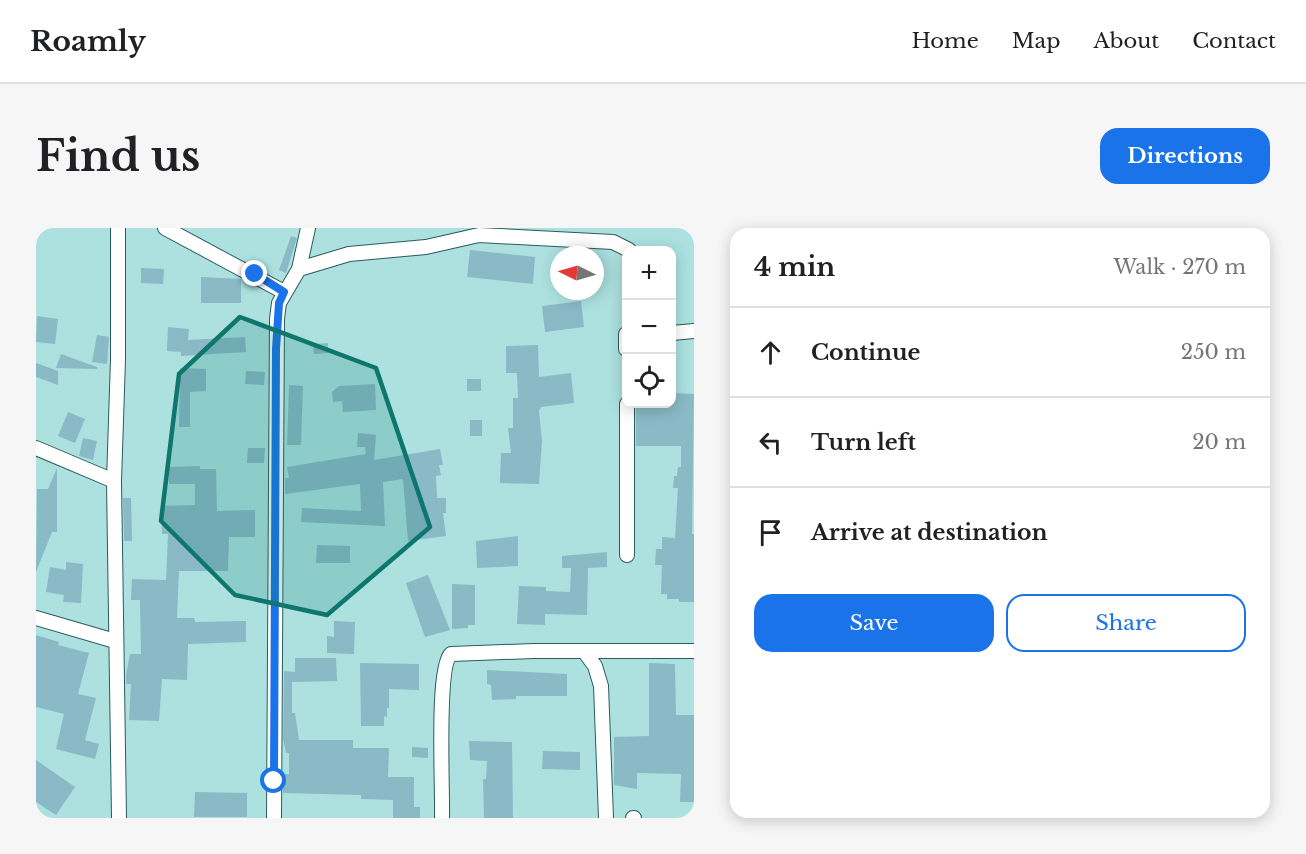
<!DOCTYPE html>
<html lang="en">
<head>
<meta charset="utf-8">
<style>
	body { margin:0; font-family:"Libre Baskerville",serif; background:#f6f6f6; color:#202124 }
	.controls { position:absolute; right:18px; top:18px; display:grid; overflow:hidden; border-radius:12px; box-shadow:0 3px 15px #0003 }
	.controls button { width:54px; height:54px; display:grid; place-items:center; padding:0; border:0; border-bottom:2px solid #e0e0e0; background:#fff; color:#202124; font:30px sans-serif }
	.compass { position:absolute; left:514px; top:18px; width:54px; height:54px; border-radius:50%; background:#fff; box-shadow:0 3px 15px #0003; rotate:275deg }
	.stop { position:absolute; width:18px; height:18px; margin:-14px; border:4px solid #1a73e8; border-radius:50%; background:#fff }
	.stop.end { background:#1a73e8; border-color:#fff; box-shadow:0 2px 6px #0008 }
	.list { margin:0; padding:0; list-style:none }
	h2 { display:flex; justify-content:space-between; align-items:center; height:78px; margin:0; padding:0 24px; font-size:26px }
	h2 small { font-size:20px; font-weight:400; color:#757577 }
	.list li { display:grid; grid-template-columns:39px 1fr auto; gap:18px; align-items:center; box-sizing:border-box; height:90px; padding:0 24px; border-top:2px solid #e0e0e0 }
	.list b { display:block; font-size:22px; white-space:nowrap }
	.list em { font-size:20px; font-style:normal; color:#757577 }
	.actions { display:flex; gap:12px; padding:18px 24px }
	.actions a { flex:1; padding:14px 0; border:2px solid #1a73e8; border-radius:18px; text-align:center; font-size:21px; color:#1a73e8 }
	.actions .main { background:#1a73e8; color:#fff }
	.icon { flex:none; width:33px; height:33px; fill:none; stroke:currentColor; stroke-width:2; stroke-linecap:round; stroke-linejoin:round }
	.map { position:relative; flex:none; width:658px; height:590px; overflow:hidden; border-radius:18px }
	header { display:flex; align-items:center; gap:36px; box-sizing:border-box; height:84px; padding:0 30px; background:#fff; border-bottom:2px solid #e0e0e0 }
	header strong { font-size:28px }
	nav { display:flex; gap:33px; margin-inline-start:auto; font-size:21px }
	.intro { display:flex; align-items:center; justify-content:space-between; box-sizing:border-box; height:144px; padding:0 36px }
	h1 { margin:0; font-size:42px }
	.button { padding:15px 27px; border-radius:18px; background:#1a73e8; color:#fff; font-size:21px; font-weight:700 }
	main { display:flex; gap:36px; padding:0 36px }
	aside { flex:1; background:#fff; border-radius:18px; box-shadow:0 3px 15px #0003 }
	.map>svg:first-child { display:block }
	.building { fill:#8abac6 }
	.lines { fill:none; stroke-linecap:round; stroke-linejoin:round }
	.minor-casing { stroke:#2a5c5c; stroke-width:16 }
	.minor { stroke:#fff; stroke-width:14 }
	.route { stroke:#1a73e8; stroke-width:8 }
	.marked { fill:#0f766e; fill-opacity:0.2; stroke:#0f766e; stroke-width:4.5; stroke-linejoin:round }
</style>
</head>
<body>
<header>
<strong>Roamly</strong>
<nav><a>Home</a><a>Map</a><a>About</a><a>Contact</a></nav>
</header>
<div class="intro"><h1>Find us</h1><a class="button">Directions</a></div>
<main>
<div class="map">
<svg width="658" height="590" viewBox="0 0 658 590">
	<rect width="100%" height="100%" fill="#ace1e0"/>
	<path class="building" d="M255,8l6,2 -11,35 -7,-3z
		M434,22l65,7 -2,27 -66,-7z
		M105,40l23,1 -1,15 -22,-1z
		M165,49l40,2v24h-40z
		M545,73l3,26 -39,5 -3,-26z
		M1,88l21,3 -3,25 -19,-2z
		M132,99l21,2 -1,11 57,-3 1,15 -65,4v-4l-14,-1z
		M61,107l12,2 -2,27 -15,-2z
		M292,115v10l-14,1 -1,-10z
		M502,117l1,32 32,-4 3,30 -33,4 -2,4 3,30 -3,43 -39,-1 1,-30h10l-3,-25h5v-30h5l-1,-25h-11v-27z
		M25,126l36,13v2l-41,-1z
		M0,135l22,8v14l-22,-8z
		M144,140l26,1v22l-16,1v35h-11z
		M210,143l19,1 -1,13 -19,-1z
		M431,151h14v12h-14z
		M339,156l1,26 -33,2 -1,-11 -9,1 -1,-10 7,-6z
		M253,157l14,1 -2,59h-14z
		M637,165l21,1 -2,140h2v68h-15v-3h-12v-5h-6l1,-29h-7l1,-16h6v-12l13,1 3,-50h-5l1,-12h3l1,-9h3v-21h-45v-42h37z
		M32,184l17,7 -10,24 -17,-7z
		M434,192h12v16h-12z
		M322,205l18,2 -2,25 66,-11 3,16h-4l2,10 -5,1 1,22h9v15h-3l3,23 -38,5 -5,-62 -20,3 2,44 -84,-4 1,-14 59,3 -1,-27 -75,10v-16h4l-2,-11 79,-13 -1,-7h-8z
		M47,210l14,3 -4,19 -14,-4z
		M212,220h17l-1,15h-17z
		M164,238v3h16l1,42 38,-1v27h-26l-1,34h-49l-2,47h17l1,4 51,-1v21l-58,2 -1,36 -25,-1 -3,42 -30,-1 2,-36h-5v-9l4,-21h11l-1,-54h-9l1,-21 34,1 2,-46h-6l-1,-28 34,-1v-21h-26v-17z
		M21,240v64h-5l-16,40 1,-83h11z
		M87,270h8l1,43h-8z
		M482,308v30l-41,2 -1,-27z
		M281,317l33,1v17h-34z
		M571,324v15l-19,1 -1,47 -42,-1v11l-28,-1 2,-38 27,1v4l24,1 1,-24h-9v-12z
		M30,334l17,2 -2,39 -18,-1 1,-7 -18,-3 4,-25 16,3z
		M392,347l22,55 -25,7 -19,-54z
		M416,356l23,1v40h-7v3l-16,1z
		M298,393l21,1 -1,32 -27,-1v-17l7,1z
		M0,407l23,7 -1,3 31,8 -11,41 18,4 -11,42 14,4 -4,15 -39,-10 8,-35 -28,-7z
		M259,430h41l1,23 -45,1v31h3l4,27h54v8h36l-1,29h26v30h6v11h-27v-18l-32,-1v-4l-78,-2v-19h6v-21h-3l-3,-14 1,-68 11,1z
		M324,435l59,1v26l-30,-1v19h-2v9l-3,-1v10h-23z
		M613,435l26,1 1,51h18v87h-14l1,-28 -44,-1v16l-23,-4v-48l35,-1z
		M451,442l80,4v22h-51v3l-24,1 -1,-15 -4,-1z
		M433,513l43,1 1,76h-29l-1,-39h3l1,-18 -17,-1z
		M376,519l16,1v10l-16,-1z
		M507,523l37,1v18l-38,-1z
		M0,532l39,27 -19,28 -20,-13z
		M159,564l52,1v24h-53z"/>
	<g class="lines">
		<g class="minor-casing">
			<path id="minor" d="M82,0v131l-4,122 5,337
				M129,0l119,64
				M263,41l50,-15 77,-7 53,-12 134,7 16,8
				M636,105l22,-2
				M590,106v15
				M0,220l78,33
				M591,327v-151
				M0,390l79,23
				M548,423l11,15 6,20 5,132
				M238,590l3,-499 2,-16 20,-34 9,-41
				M406,590c1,-27 -6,-151 9,-164l83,-3h160
				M597,590h1"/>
		</g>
		<use href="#minor" class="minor"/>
	</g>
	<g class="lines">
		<path class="route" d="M219,46l29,18 -5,11 -3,46 -2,432"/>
	</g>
	<path class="marked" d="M204,89l136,51 54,159 -103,88 -92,-20 -74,-74 18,-147z"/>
</svg>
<div class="controls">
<button>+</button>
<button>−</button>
<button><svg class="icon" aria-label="locate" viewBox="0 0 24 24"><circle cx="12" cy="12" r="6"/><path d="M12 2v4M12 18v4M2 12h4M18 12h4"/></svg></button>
</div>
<svg class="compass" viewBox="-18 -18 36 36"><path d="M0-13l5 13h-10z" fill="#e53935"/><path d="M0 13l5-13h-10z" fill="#757577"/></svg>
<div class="stop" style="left:238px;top:553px"></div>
<div class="stop end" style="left:219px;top:46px"></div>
</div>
<aside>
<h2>4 min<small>Walk · 270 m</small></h2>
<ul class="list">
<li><svg class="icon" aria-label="ahead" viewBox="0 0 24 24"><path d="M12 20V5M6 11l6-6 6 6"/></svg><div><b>Continue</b></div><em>250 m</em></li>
<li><svg class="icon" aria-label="left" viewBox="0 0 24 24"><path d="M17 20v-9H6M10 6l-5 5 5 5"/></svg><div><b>Turn left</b></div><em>20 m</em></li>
<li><svg class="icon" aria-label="arrive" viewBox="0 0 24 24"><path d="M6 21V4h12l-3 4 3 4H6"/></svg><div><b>Arrive at destination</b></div></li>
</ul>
<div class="actions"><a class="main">Save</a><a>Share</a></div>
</aside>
</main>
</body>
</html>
